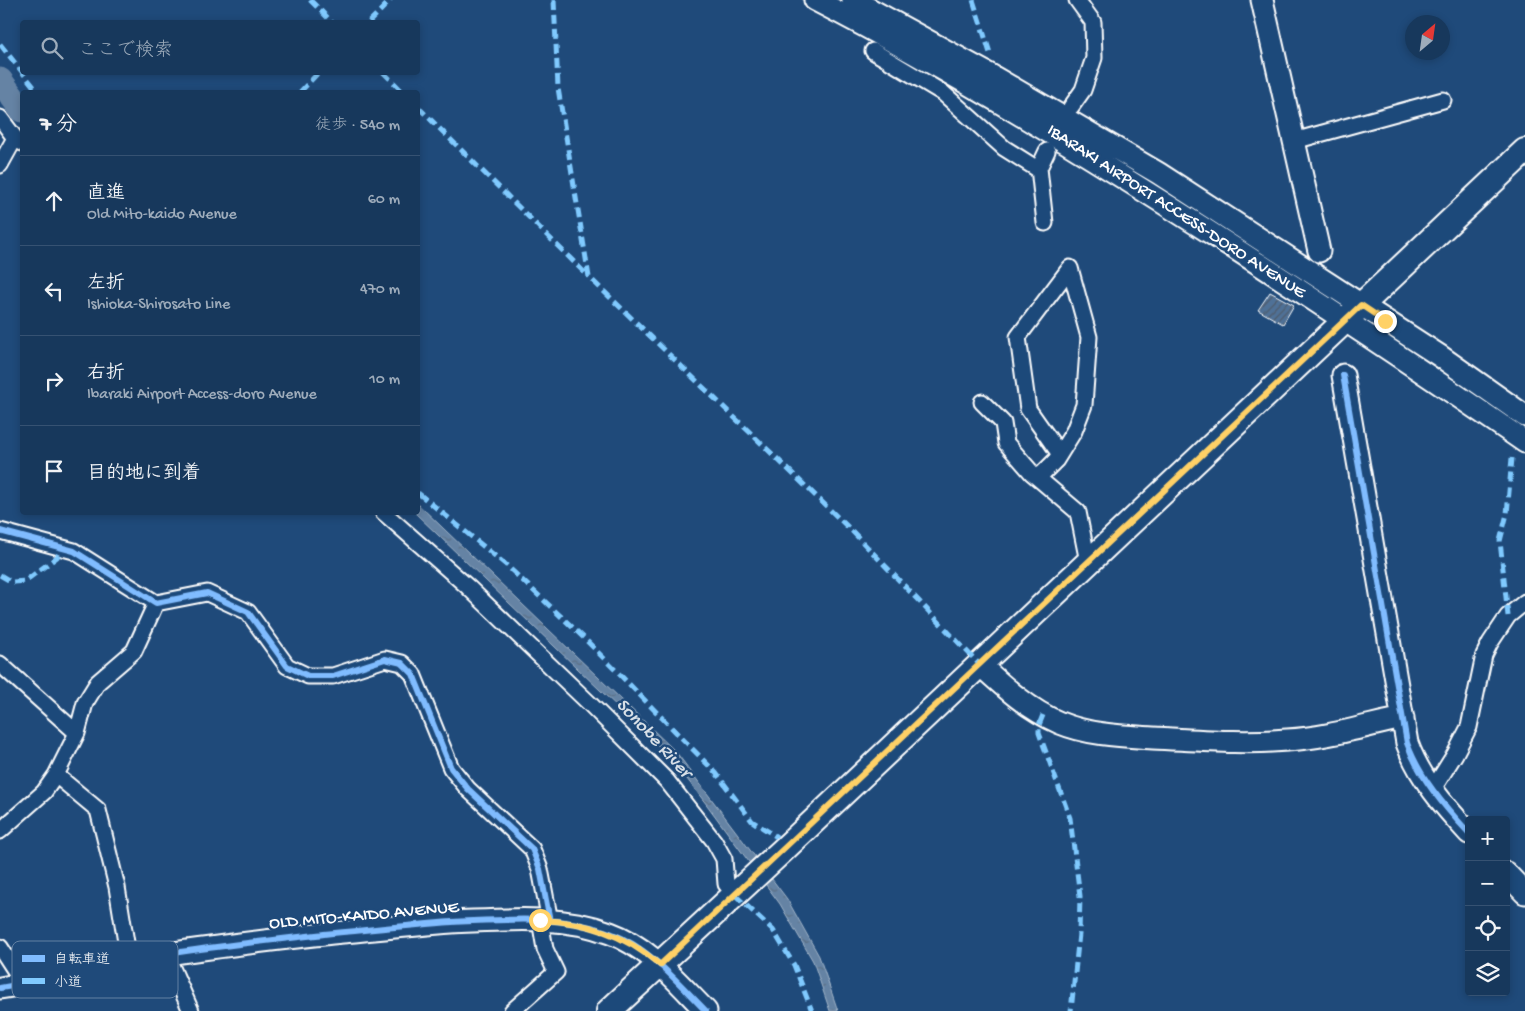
<!DOCTYPE html>
<html lang="ja">
<head>
<meta charset="utf-8">
<style>
	body { margin:0; font-family:"Gochi Hand","Klee One",sans-serif; background:#203f62; color:#f1f3f6 }
	.controls { position:absolute; right:15px; bottom:15px; display:grid; overflow:hidden; border-radius:5px; box-shadow:0 2px 8px #0003 }
	.controls button { width:45px; height:45px; display:grid; place-items:center; padding:0; border:0; border-bottom:1px solid #365272; background:#17385c; color:#f1f3f6; font:25px sans-serif }
	.compass { position:absolute; left:1405px; top:15px; width:45px; height:45px; border-radius:50%; background:#17385c; box-shadow:0 2px 8px #0003; rotate:29deg }
	.stop { position:absolute; width:15px; height:15px; margin:-11px; border:4px solid #ffd166; border-radius:50%; background:#fff }
	.stop.end { background:#ffd166; border-color:#fff; box-shadow:0 1px 5px #0008 }
	.list { margin:0; padding:0; list-style:none }
	h2 { display:flex; justify-content:space-between; align-items:center; height:65px; margin:0; padding:0 20px; font-size:21px }
	h2 small { font-size:16px; font-weight:400; color:#9eacbb }
	.list li { display:grid; grid-template-columns:32px 1fr auto; gap:15px; align-items:center; box-sizing:border-box; height:90px; padding:0 20px; border-top:1px solid #365272 }
	.list b { display:block; font-size:19px; white-space:nowrap }
	.list p { margin:0; font-size:16px; white-space:nowrap; color:#9eacbb }
	.list em { font-size:16px; font-style:normal; color:#9eacbb }
	.icon { flex:none; width:28px; height:28px; fill:none; stroke:currentColor; stroke-width:2; stroke-linecap:round; stroke-linejoin:round }
	.map { position:relative; flex:none; width:1525px; height:1011px; overflow:hidden }
	.search { position:absolute; background:#17385c; box-shadow:0 2px 8px #0003; left:20px; top:20px; width:400px; height:55px; display:flex; align-items:center; gap:12px; box-sizing:border-box; padding:0 18px; border-radius:5px; color:#9eacbb; font-size:19px }
	.panel { position:absolute; background:#17385c; box-shadow:0 2px 8px #0003; left:20px; top:90px; width:400px; height:425px; border-radius:5px }
	.map>svg:first-child { display:block }
	.water { fill:url(#water-ripples); stroke:#a3b5c8 }
	.lines { fill:none; stroke-linecap:round; stroke-linejoin:round }
	.river { stroke:#6583a4; stroke-width:25 }
	.building { fill:url(#building-hatch); stroke:#fff }
	.street-casing { stroke:#fff; stroke-width:19 }
	.secondary-casing { stroke:#fff; stroke-width:25 }
	.primary-casing { stroke:#fff; stroke-width:28 }
	.street { stroke:#1f4a7a; stroke-width:15 }
	.secondary { stroke:#1f4a7a; stroke-width:21 }
	.primary { stroke:#1f4a7a; stroke-width:24 }
	.quiet { stroke:#80caff; stroke-width:5; stroke-dasharray:10 5; stroke-linecap:butt }
	.cycleway-casing { stroke:#1f4a7a; stroke-width:9 }
	.cycleway { stroke:#80bcff; stroke-width:6 }
	.route { stroke:#ffd166; stroke-width:6 }
	.labels { text-anchor:middle; dominant-baseline:central; stroke-width:5; stroke-linejoin:round; paint-order:stroke }
	.street-label { font-size:18px; fill:#fff; stroke:#1f4a7a }
	.water-label { font-size:19px; font-style:italic; fill:#d8e0e8; stroke:#1f4a7a }
	.key { fill:#1f4a7a; stroke:#6280a2; stroke-width:1 }
	.key-label { font-size:14px; fill:#fff }
</style>
</head>
<body>
<div class="map">
<svg width="1525" height="1011" viewBox="0 0 1525 1011">
	<defs>
		<pattern id="water-ripples" width="26" height="14" patternUnits="userSpaceOnUse" patternTransform="scale(1.25)"><rect width="26" height="14" fill="#6583a4"/><path d="M2 4q2-2 4 0t4 0M15 11q2-2 4 0t4 0" fill="none" stroke="#5b6d81"/></pattern>
		<pattern id="building-hatch" width="6" height="6" patternUnits="userSpaceOnUse" patternTransform="scale(1.25)"><rect width="6" height="6" fill="#507197"/><path d="M-1 1l2-2M0 6l6-6M5 7l2-2" fill="none" stroke="#4e5b6a"/></pattern>
	</defs>
	<rect width="100%" height="100%" fill="#1f4a7a"/>
	<filter id="ink" filterUnits="userSpaceOnUse"><feTurbulence type="fractalNoise" baseFrequency=".02" numOctaves="2"/><feDisplacementMap in="SourceGraphic" scale="10" xChannelSelector="R" yChannelSelector="G"/><feConvolveMatrix kernelMatrix="1 2 1 2 8 2 1 2 1" color-interpolation-filters="sRGB"/></filter>
	<g filter="url(#ink)">
		<path class="water" d="M418,504l258,248 111,147 32,57 19,55h-8l-17,-50 -33,-57 -73,-99 -37,-48 -255,-244 3,-1z"/>
		<g class="lines">
			<path class="river" d="M0,80l22,30"/>
		</g>
		<path class="building" d="M1270,292l24,13 -11,19 -25,-14z"/>
		<g class="lines">
			<g class="street-casing">
				<path id="street" d="M873,51l70,42 61,55 35,22
					M1071,107l12,-17 11,-32 -1,-36 -16,-22
					M0,118l15,20 7,5
					M1294,141l149,-41
					M0,165l15,-27
					M1045,223l-6,-55 8,-17
					M982,402l21,21 3,20 26,30 46,39 10,50
					M1038,478l18,-18 18,-29 10,-26 5,-68 -19,-69 -52,69 10,72 31,44
					M383,512l85,75 121,116 78,78 47,60 10,18 2,25 9,11
					M0,531l74,20 82,52 51,-10 41,19 39,54 21,10h25l52,-17 17,4 11,11 38,94 17,21 64,60 8,20 10,52
					M0,664l77,69
					M1433,789l22,-35 14,-27 15,-72 6,-12 18,-27 17,-14
					M0,831l44,-39 12,-17
					M0,947l24,37
					M166,954l25,57
					M129,961l-12,-74 -19,-77 -42,-35 21,-42 8,-30 13,-21 36,-31 22,-48
					M512,1011l44,-39 -11,-23 -5,-29"/>
			</g>
			<g class="secondary-casing">
				<path id="secondary" d="M815,0c144,74 280,159 416,246 99,64 197,129 294,196
					M853,0l139,76 166,97 282,183 85,60
					M1262,0l57,251
					M1343,375l64,368c12,34 37,63 62,90
					M980,665c24,22 49,45 80,58 29,12 62,13 93,15 45,2 89,6 134,2 38,-2 78,-14 116,-22
					M1506,873l19,20
					M0,988c56,-9 111,-24 167,-34 52,-8 105,-14 157,-20 43,-4 86,-9 128,-12 52,-2 108,-8 158,11 39,14 67,49 96,78"/>
			</g>
			<g class="primary-casing">
				<path id="primary" d="M609,1011l173,-160 743,-700"/>
			</g>
			<use href="#street" class="street"/>
			<use href="#secondary" class="secondary"/>
			<use href="#primary" class="primary"/>
			<path class="quiet" d="M310,0l22,22
				M554,0l4,88 31,189 263,254 128,134
				M973,0l17,53
				M369,22l22,-22
				M0,44l38,48
				M383,72l20,20
				M300,92l19,-20
				M418,107l171,170
				M418,493l87,71 79,74 132,135 36,48 25,16
				M0,575l12,7 13,-1 32,-24 6,-10
				M1508,616l-8,-75 7,-27 5,-56
				M1043,715l-4,10v8l31,85 10,78 -1,38 -8,77
				M735,895l38,35 21,35 18,46"/>
			<g class="cycleway-casing">
				<path id="cycleway" d="M1343,375l64,368c12,34 37,63 62,90
					M0,531l74,20 82,52 51,-10 41,19 39,54 21,10h25l52,-17 17,4 11,11 38,94 17,21 64,60 8,20 10,52
					M0,988c56,-9 111,-24 167,-34 52,-8 105,-14 157,-20 43,-4 86,-9 128,-12 52,-2 108,-8 158,11 39,14 67,49 96,78"/>
			</g>
			<use href="#cycleway" class="cycleway"/>
		</g>
	</g>
	<g class="lines" filter="url(#ink)">
		<path class="route" d="M540,920c48,2 84,14 120,45l701,-660 24,16"/>
	</g>
	<g class="labels">
		<g class="street-label">
			<text transform="translate(1176 212) rotate(33)">IBARAKI AIRPORT ACCESS-DORO AVENUE</text>
			<text transform="translate(364 916) rotate(-5)">OLD MITO-KAIDO AVENUE</text>
		</g>
		<g class="water-label">
			<text transform="translate(653 739) rotate(47)">Sonobe River</text>
		</g>
	</g>
	<rect x="12" y="941" width="166" height="57" rx="8" class="key"/>
	<rect x="22" y="955" width="23" height="7" fill="#80bcff"/>
	<rect x="22" y="978" width="23" height="6" fill="#80caff"/>
	<g class="key-label">
		<text x="54" y="963">自転車道</text>
		<text x="54" y="986">小道</text>
	</g>
</svg>
<div class="controls">
<button>+</button>
<button>−</button>
<button><svg class="icon" aria-label="locate" viewBox="0 0 24 24"><circle cx="12" cy="12" r="6"/><path d="M12 2v4M12 18v4M2 12h4M18 12h4"/></svg></button>
<button><svg class="icon" aria-label="layers" viewBox="0 0 24 24"><path d="M12 4l9 5-9 5-9-5zM3 14l9 5 9-5"/></svg></button>
</div>
<svg class="compass" viewBox="-18 -18 36 36"><path d="M0-13l5 13h-10z" fill="#e53935"/><path d="M0 13l5-13h-10z" fill="#9eacbb"/></svg>
<div class="stop" style="left:540px;top:920px"></div>
<div class="stop end" style="left:1385px;top:321px"></div>
<div class="search"><svg class="icon" aria-label="search" viewBox="0 0 24 24"><circle cx="10" cy="10" r="6"/><path d="M15 15l6 6"/></svg>ここで検索</div>
<section class="panel">
<h2>7 分<small>徒歩 · 540 m</small></h2>
<ul class="list">
<li><svg class="icon" aria-label="ahead" viewBox="0 0 24 24"><path d="M12 20V5M6 11l6-6 6 6"/></svg><div><b>直進</b><p>Old Mito-kaido Avenue</p></div><em>60 m</em></li>
<li><svg class="icon" aria-label="left" viewBox="0 0 24 24"><path d="M17 20v-9H6M10 6l-5 5 5 5"/></svg><div><b>左折</b><p>Ishioka-Shirosato Line</p></div><em>470 m</em></li>
<li><svg class="icon" aria-label="right" viewBox="0 0 24 24"><path d="M7 20v-9h11M14 6l5 5-5 5"/></svg><div><b>右折</b><p>Ibaraki Airport Access-doro Avenue</p></div><em>10 m</em></li>
<li><svg class="icon" aria-label="arrive" viewBox="0 0 24 24"><path d="M6 21V4h12l-3 4 3 4H6"/></svg><div><b>目的地に到着</b></div></li>
</ul>
</section>
</div>
</body>
</html>
